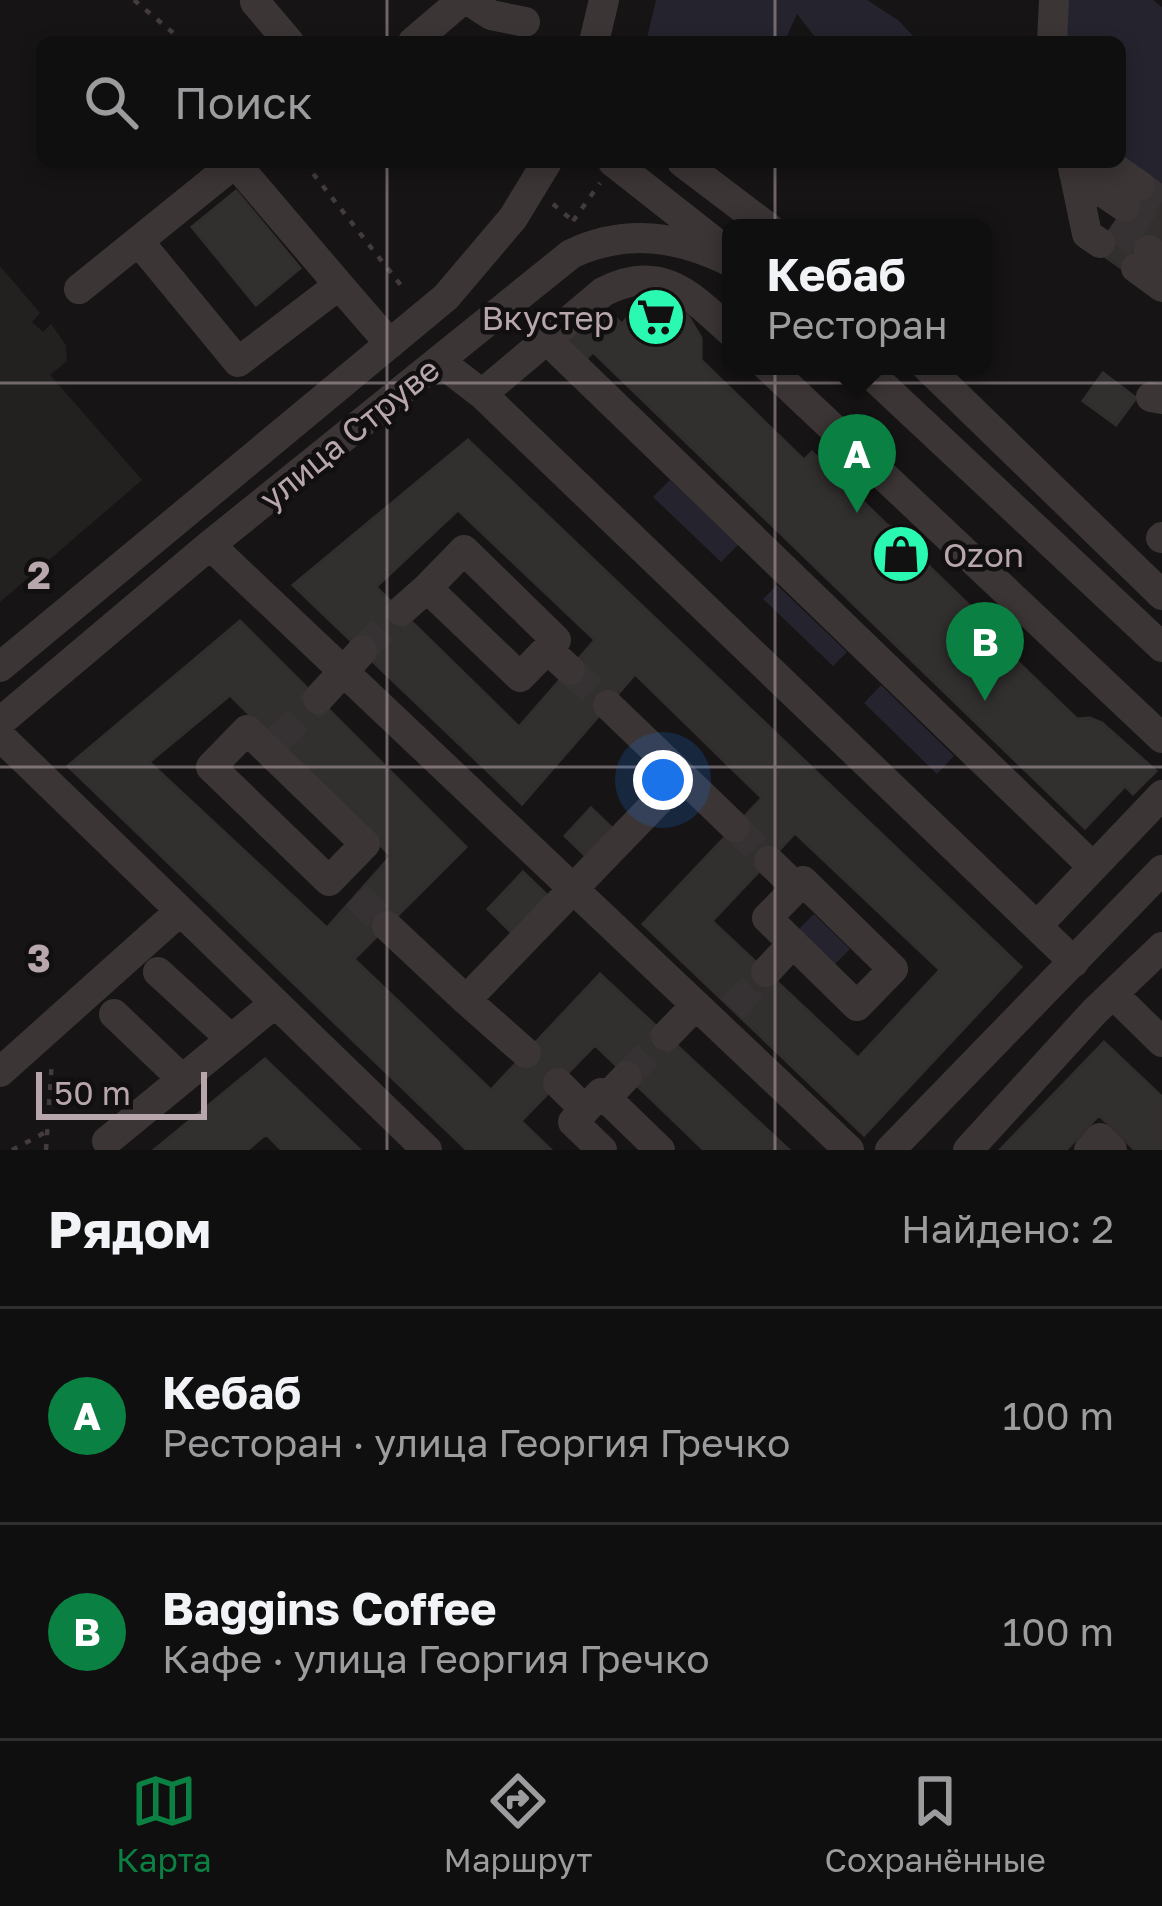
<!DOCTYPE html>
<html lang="ru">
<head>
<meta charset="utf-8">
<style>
	body { margin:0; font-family:"Golos Text",sans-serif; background:#1e1d1d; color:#f1f3f6 }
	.scale { position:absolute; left:36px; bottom:30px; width:171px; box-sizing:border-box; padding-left:12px; border:6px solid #b7a6ab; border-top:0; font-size:33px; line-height:42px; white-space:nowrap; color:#b7a6ab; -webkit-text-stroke:9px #110f0f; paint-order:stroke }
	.you { position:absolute; left:663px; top:780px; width:42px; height:42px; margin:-30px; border:9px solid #fff; border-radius:50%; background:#1a73e8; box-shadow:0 0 0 18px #1a73e833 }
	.badge { display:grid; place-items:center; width:78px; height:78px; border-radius:50%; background:#0b8043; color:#fff; font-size:39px; font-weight:700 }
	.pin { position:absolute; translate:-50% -99px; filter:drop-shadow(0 3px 6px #0008) }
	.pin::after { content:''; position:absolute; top:63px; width:42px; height:36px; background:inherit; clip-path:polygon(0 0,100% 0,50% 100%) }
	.popup { position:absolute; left:722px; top:219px; width:270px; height:156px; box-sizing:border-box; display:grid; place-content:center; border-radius:18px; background:#100f0f; filter:drop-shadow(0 3px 9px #0005); font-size:39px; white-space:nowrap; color:#9c9c9e }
	.popup b { font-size:45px; color:#f1f3f6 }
	.popup::after { content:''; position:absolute; left:50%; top:100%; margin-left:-24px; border:24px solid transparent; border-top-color:#100f0f }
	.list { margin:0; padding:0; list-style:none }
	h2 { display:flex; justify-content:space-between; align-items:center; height:156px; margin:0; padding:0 48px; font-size:51px }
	h2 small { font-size:39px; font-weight:400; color:#9c9c9e }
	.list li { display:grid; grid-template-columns:78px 1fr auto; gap:36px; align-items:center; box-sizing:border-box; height:216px; padding:0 48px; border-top:3px solid #302f2f }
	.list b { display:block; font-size:45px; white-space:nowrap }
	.list p { margin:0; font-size:39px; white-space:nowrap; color:#9c9c9e }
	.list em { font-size:39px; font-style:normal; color:#9c9c9e }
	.icon { flex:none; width:66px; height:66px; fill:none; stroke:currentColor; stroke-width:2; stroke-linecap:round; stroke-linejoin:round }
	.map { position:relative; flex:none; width:1162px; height:1150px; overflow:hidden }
	.search { position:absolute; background:#100f0f; box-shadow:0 6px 18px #0003; left:36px; right:36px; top:36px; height:132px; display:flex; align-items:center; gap:30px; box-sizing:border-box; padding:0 42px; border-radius:18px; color:#9c9c9e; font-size:45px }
	.sheet { height:588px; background:#100f0f }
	nav { display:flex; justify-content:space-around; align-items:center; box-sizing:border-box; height:168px; border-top:3px solid #302f2f; background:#100f0f; font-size:33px; color:#9c9c9e }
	nav a { display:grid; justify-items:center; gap:6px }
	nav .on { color:#0b8043 }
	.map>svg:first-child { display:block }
	.built { fill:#232020 }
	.green { fill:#25242e }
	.building { fill:#322f2f; stroke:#322e2e; stroke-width:3; fill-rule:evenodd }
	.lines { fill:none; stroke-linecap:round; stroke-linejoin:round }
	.minor-tunnel { stroke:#363132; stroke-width:30; stroke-dasharray:30 15; stroke-linecap:butt }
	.path { stroke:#433b3d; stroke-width:4.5; stroke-dasharray:6 9; stroke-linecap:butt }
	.minor { stroke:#3c3536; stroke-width:30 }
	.grid { fill:none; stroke:#b7a6ab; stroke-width:3; stroke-opacity:0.55 }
	.labels { text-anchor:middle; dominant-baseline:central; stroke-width:9; stroke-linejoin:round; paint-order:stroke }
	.poi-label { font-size:33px; fill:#b7a6ab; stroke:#110f0f; text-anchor:end }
	.street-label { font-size:33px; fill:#b7a6ab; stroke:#110f0f }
	.grid-label { font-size:39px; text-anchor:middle; font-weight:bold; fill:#b7a6ab; stroke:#110f0f; stroke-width:9; stroke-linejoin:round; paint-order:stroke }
</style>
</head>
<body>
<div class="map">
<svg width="1162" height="1150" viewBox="0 0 1162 1150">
	<rect width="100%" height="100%" fill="#161414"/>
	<path class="built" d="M0,266l40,47 -8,9 11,10 8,-8 15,21 1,16 -17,14 92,105 -142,122z"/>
	<path class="green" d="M656,0h211l31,20 21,22h-100l-22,-28 -10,22 -20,2 -2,4h-119z
		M1068,0h85l9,7v187l-42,-32v-120h-54z
		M670,480l68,65 -17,17 -68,-65z
		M777,585l70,67 -14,14 -70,-67z
		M881,685l73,71 -17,18 -73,-71z
		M814,914l36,35 -15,15 -36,-35z"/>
	<path class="building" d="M1147,177l15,10v68l-31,20 -35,-25z
		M236,191l64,77 -44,37 -64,-78z
		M653,305l24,4 11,7 13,22v22l103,100 8,-8 75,73 11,5 6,12 73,71 -2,8 102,98 13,-1 12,5 54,48 -23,23 -8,-8 -40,42 -492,-476 -6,6 -18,-17 34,-35 19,18 8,-9z
		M1103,373l33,25 -20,27 -33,-24z
		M468,440l553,527 -157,168 -221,-211 119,-126 -127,-124 -113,130 -229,-219zM458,510l137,130 -76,87 -143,-140zM795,833l145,137 -82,88 -146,-137z
		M240,621l226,226 -112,112 137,131 109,-116 189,176h-85l-109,-105 -74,76 30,29h-84l-399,-384zM230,695l161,161 -64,72 -178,-166z
		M591,808l23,22 -26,28 -23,-22z
		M523,872l25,24 -36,37 -24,-24z
		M1104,1042l58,55v53h-27l-36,-35 -33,35h-66z
		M265,1059l95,91h-78l-16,-16 -19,16h-93z"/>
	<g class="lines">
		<path class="minor-tunnel" d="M1140,186l22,16
			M1125,207l37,25
			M1113,225l36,25
			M362,651l39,-40
			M570,670l38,35
			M277,741l41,-42
			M735,827l34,34
			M356,895l31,31
			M732,1009l34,-37
			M627,1076l39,-40"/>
		<path class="path" d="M134,0l50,42
			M304,162l99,126
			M553,204l19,16
			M573,221l27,-38
			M12,1150l32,-17
			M46,1150l6,-90"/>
		<path class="minor" d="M258,0l-3,2 34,40
			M468,0l23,15 34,7
			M413,42l49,-42
			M594,42l10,-42
			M1052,42l2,-42
			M613,162l108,85
			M682,162l87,66
			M1072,162l15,72 13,9
			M1106,162l34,24
			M1074,173l51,34
			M140,243l98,119 101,-77 51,59
			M1149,250l9,6
			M1136,268l26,19
			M79,289l156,-126 104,122
			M546,339l546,527
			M439,361l43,33 592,568
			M767,366l395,372
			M862,366l300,281
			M926,366l236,229
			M482,394l121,-102c57,-30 88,3 128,40
			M1151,397l11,2
			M1161,538l1,-1
			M210,545l639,605
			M464,550l92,90 -36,37 -93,-89z
			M401,611l26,-23
			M547,649l23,21
			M0,667l446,-370 67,-79 34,-56
			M318,699l44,-48
			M608,705l74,71
			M0,722l210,-177 361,-291c55,-26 107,-18 160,8
			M247,730l118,114 -36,37 -118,-114z
			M0,736l427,414
			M769,861l27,26
			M803,881l90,88 -36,37 -90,-88z
			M387,926l79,74 216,-224 53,51
			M1037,926l125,-131
			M158,972l73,67
			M766,972l27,-29
			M1114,995l48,47
			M466,1000l60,53
			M114,1014l68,65
			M666,1036l30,-31
			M0,1072l179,-160
			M558,1083l27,27
			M606,1098l21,-22
			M107,1141l167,-137
			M602,1150l-29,-28 28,-29 59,57
			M890,1150l272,-280
			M968,1150l127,-139 67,-64
			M1089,1150l11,-12 12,12"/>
	</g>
	<path class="grid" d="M387,0v42M775,0v42M387,162v988M775,162v988M0,383h1162M0,767h1162"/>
	<defs>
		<g id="supermarket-disc" transform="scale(3)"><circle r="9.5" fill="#2af9b1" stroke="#110f0f"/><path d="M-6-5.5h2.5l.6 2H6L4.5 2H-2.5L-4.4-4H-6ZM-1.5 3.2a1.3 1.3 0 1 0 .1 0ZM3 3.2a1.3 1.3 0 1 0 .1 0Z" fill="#111"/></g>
		<g id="shop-disc" transform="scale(3)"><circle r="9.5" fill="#2af9b1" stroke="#110f0f"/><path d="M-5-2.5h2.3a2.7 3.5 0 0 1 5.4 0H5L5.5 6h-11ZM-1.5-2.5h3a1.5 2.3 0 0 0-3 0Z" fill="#111"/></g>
	</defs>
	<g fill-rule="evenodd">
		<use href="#supermarket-disc" x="656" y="317"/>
		<use href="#shop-disc" x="901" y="554"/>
	</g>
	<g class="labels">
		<g class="poi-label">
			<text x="614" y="317">Вкустер</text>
			<text x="943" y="554" text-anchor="start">Ozon</text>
		</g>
		<g class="street-label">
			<text transform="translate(349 433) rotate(-39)">улица Струве</text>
		</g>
	</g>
	<g class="grid-label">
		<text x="39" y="589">2</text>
		<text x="39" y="972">3</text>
	</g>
</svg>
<div class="scale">50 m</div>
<div class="you"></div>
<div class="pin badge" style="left:857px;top:513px">A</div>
<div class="popup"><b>Кебаб</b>Ресторан</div>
<div class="pin badge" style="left:985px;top:701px">B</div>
<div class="search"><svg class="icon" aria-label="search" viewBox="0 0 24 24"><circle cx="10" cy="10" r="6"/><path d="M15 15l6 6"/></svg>Поиск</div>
</div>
<section class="sheet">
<h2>Рядом<small>Найдено: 2</small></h2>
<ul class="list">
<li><span class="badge">A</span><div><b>Кебаб</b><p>Ресторан · улица Георгия Гречко</p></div><em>100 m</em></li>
<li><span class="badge">B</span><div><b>Baggins Coffee</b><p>Кафе · улица Георгия Гречко</p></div><em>100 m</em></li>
</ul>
</section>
<nav>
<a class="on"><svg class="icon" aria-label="map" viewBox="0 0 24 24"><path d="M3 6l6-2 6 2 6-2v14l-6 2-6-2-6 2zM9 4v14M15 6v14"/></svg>Карта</a>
<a><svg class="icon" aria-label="directions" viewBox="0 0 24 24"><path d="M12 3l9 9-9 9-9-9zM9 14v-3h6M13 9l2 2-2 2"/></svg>Маршрут</a>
<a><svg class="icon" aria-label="saved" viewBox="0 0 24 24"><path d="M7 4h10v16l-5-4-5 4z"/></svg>Сохранённые</a>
</nav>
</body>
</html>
